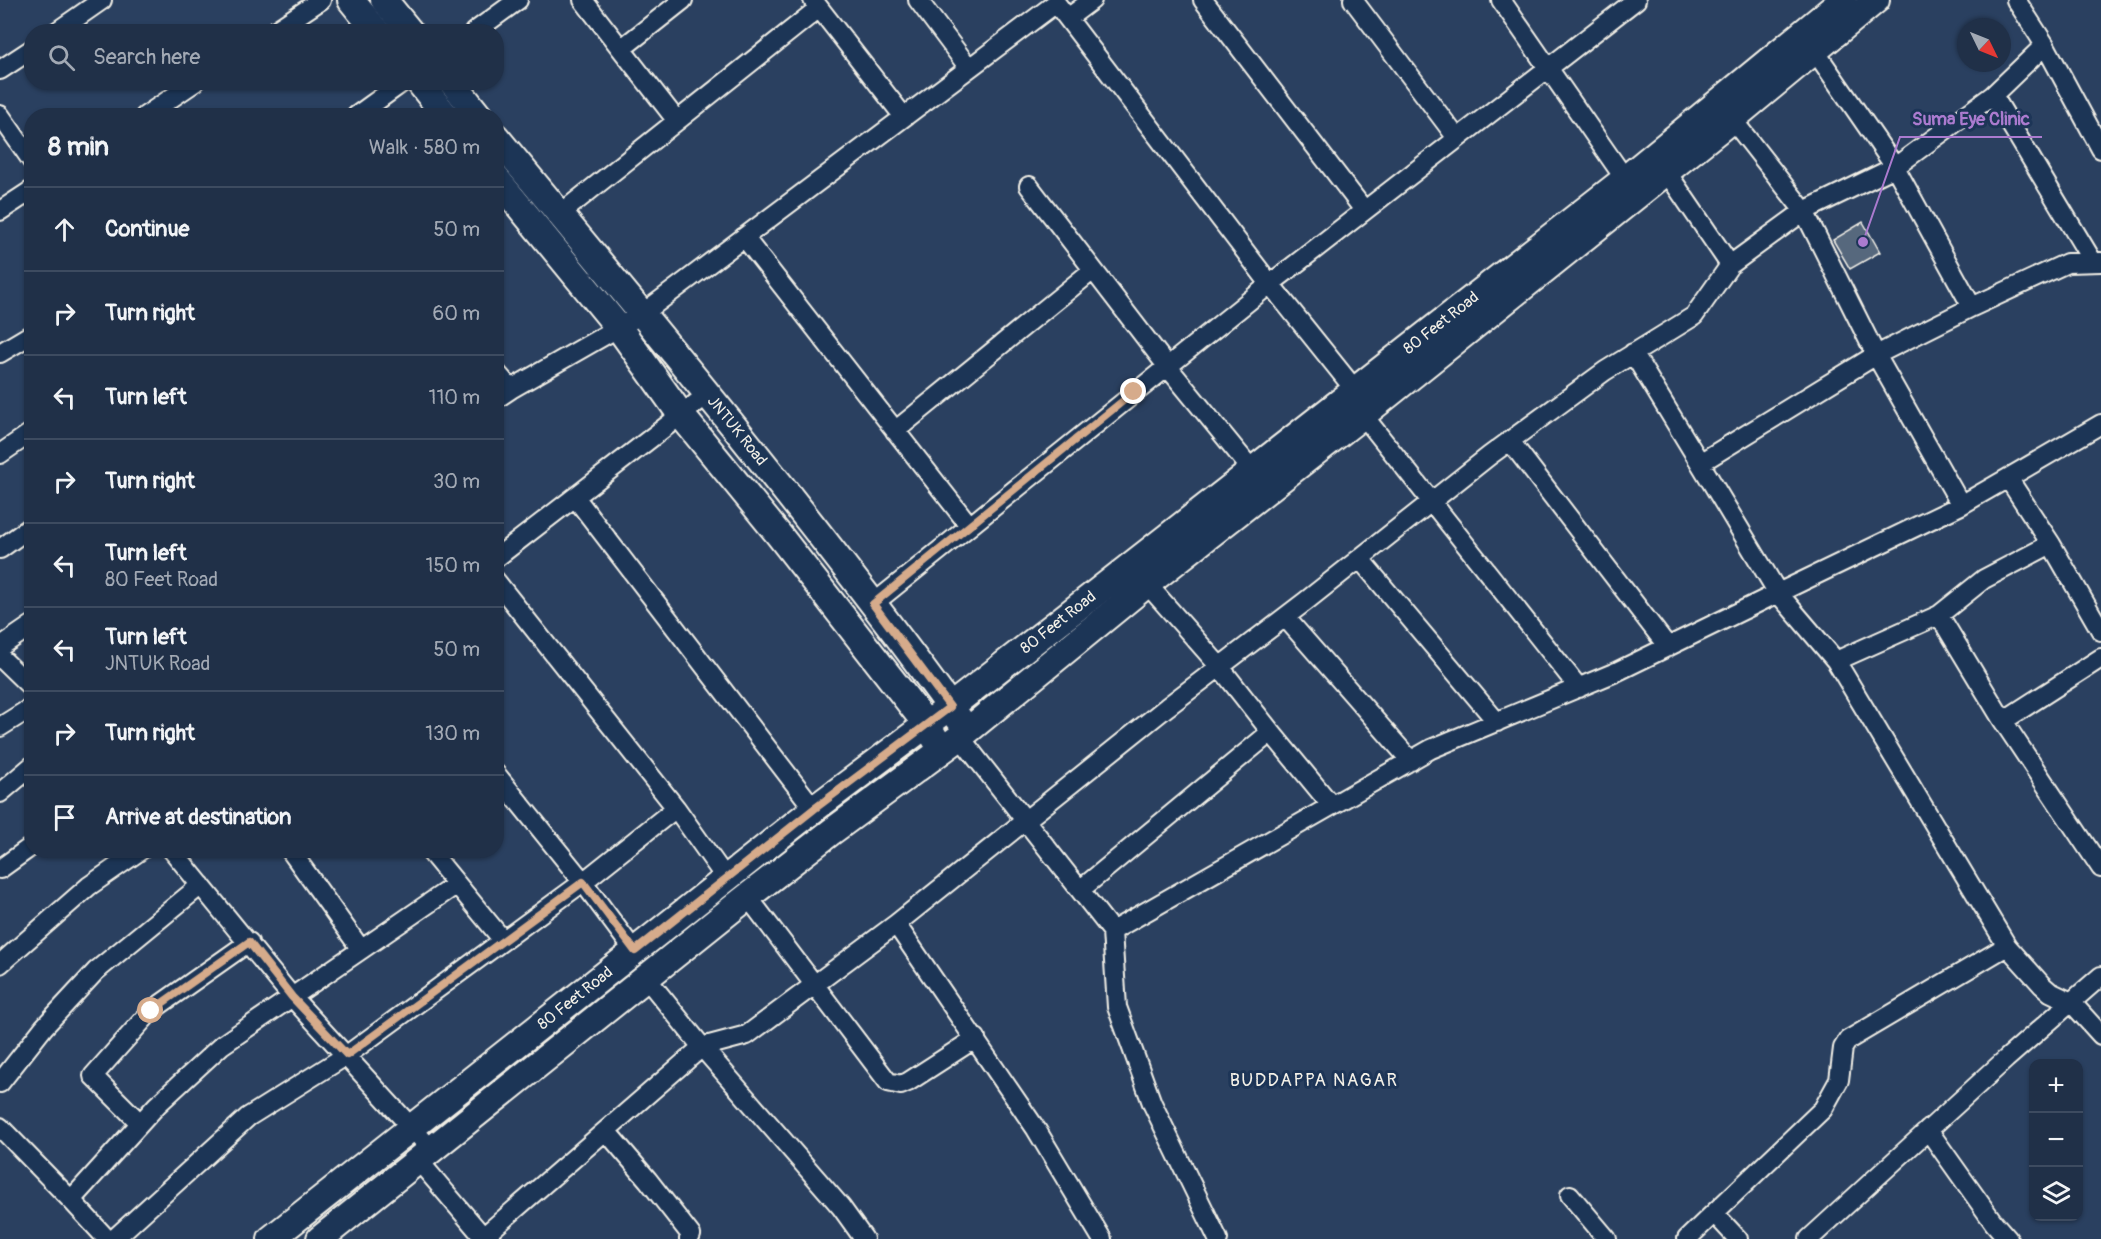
<!DOCTYPE html>
<html lang="en">
<head>
<meta charset="utf-8">
<style>
	body { margin:0; font-family:Pangolin,sans-serif; background:#28384f; color:#f1f3f6 }
	.controls { position:absolute; right:18px; bottom:18px; display:grid; overflow:hidden; border-radius:12px; box-shadow:0 2px 4px #0004 }
	.controls button { width:54px; height:54px; display:grid; place-items:center; padding:0; border:0; border-bottom:2px solid #3d4b60; background:#203048; color:#f1f3f6; font:30px sans-serif }
	.compass { position:absolute; left:1957px; top:18px; width:54px; height:54px; border-radius:50%; background:#203048; box-shadow:0 2px 4px #0004; rotate:133deg }
	.stop { position:absolute; width:18px; height:18px; margin:-14px; border:4px solid #d6ab8b; border-radius:50%; background:#fff }
	.stop.end { background:#d6ab8b; border-color:#fff; box-shadow:0 2px 6px #0008 }
	.list { margin:0; padding:0; list-style:none }
	h2 { display:flex; justify-content:space-between; align-items:center; height:78px; margin:0; padding:0 24px; font-size:26px }
	h2 small { font-size:20px; font-weight:400; color:#a2a9b4 }
	.list li { display:grid; grid-template-columns:39px 1fr auto; gap:18px; align-items:center; box-sizing:border-box; height:84px; padding:0 24px; border-top:2px solid #3d4b60 }
	.list b { display:block; font-size:22px; white-space:nowrap }
	.list p { margin:0; font-size:20px; white-space:nowrap; color:#a2a9b4 }
	.list em { font-size:20px; font-style:normal; color:#a2a9b4 }
	.icon { flex:none; width:33px; height:33px; fill:none; stroke:currentColor; stroke-width:2; stroke-linecap:round; stroke-linejoin:round }
	.map { position:relative; flex:none; width:2101px; height:1239px; overflow:hidden }
	.search { position:absolute; background:#203048; box-shadow:0 2px 4px #0004; left:24px; top:24px; width:480px; height:66px; display:flex; align-items:center; gap:15px; box-sizing:border-box; padding:0 21px; border-radius:24px; color:#a2a9b4; font-size:22px }
	.panel { position:absolute; background:#203048; box-shadow:0 2px 4px #0004; left:24px; top:108px; width:480px; height:750px; border-radius:24px }
	.map>svg:first-child { display:block }
	.building { fill:#56677d; stroke:#f4f1e8; stroke-width:1.5 }
	.lines { fill:none; stroke-linecap:round; stroke-linejoin:round }
	.street-casing { stroke:#f4f1e8; stroke-width:22 }
	.secondary-casing { stroke:#f4f1e8; stroke-width:30 }
	.street { stroke:#1d3557; stroke-width:18 }
	.secondary { stroke:#1d3557; stroke-width:26 }
	.route { stroke:#d6ab8b; stroke-width:8 }
	.labels { text-anchor:middle; dominant-baseline:central; stroke-width:6; stroke-linejoin:round; paint-order:stroke }
	.street-label { font-size:16px; fill:#f4f1e8; stroke:#1d3557 }
	.neighbourhood-label { font-size:18px; letter-spacing:1.5px; fill:#f4f1e8; stroke:#1d3557 }
	.leader { fill:none; stroke:#ab7bcf; stroke-width:2 }
	.callout-dot { fill:#ab7bcf; stroke:#1d3557; stroke-width:2 }
	.callout-label { font-size:18px; text-anchor:middle; font-weight:bold; fill:#ab7bcf; stroke:#1d3557; stroke-width:6; stroke-linejoin:round; paint-order:stroke }
</style>
</head>
<body>
<div class="map">
<svg width="2101" height="1239" viewBox="0 0 2101 1239">
	<rect width="100%" height="100%" fill="#2a4060"/>
	<filter id="ink" filterUnits="userSpaceOnUse"><feTurbulence type="fractalNoise" baseFrequency=".0167" numOctaves="2"/><feDisplacementMap in="SourceGraphic" scale="12" xChannelSelector="R" yChannelSelector="G"/><feConvolveMatrix kernelMatrix="1 2 1 2 8 2 1 2 1" color-interpolation-filters="sRGB"/></filter>
	<g filter="url(#ink)">
		<path class="building" d="M1863,222l17,30 -30,17 -17,-29z"/>
		<g class="lines">
			<g class="street-casing">
				<path id="street" d="M583,0l94,121
					M813,0l91,117
					M918,0l51,68
					M1203,0l161,210
					M1353,0l104,138
					M1501,0l124,179
					M1068,18l24,-18
					M56,32l46,-32
					M273,32l48,-32
					M474,32l44,-32
					M2045,45l56,104
					M621,49l62,-49
					M1815,51l80,116 77,140
					M0,70l32,-21
					M1993,95l100,167
					M0,115l32,46
					M145,116l50,-34
					M356,116l47,-34
					M1732,119l72,92 72,144 96,-48 95,-44 34,-1
					M1666,171l64,94 74,-54 91,-44 98,-72 52,-50 -29,-45
					M1029,186l138,180 85,104
					M0,211l32,-21
					M560,214l259,-206
					M744,237l225,288
					M0,353l32,-19
					M496,372l15,17
					M496,399l15,-10 131,-75 414,-311 214,281 366,-284
					M895,431l198,-161
					M1510,441l158,206
					M0,454l32,-22
					M1700,463l78,130 183,-88
					M2008,478l93,-54
					M575,497l239,312
					M2051,544l50,87
					M0,549l32,-23
					M496,558l212,-164
					M1360,559l137,163
					M496,581l180,227 51,72
					M873,604l397,-320 85,106 8,25 216,273
					M1939,615l64,106
					M1285,617l126,144
					M0,647l32,-22
					M0,657l32,31
					M2101,658l-98,63 98,147
					M1836,661l171,285 35,39 8,7 21,10 30,33
					M0,727l32,-20
					M1271,732l60,73
					M960,737l152,194 5,76 35,96 66,136
					M496,774l87,108 52,70
					M0,793l32,-27
					M172,850l120,147 139,152
					M290,850l70,98
					M429,850l73,89
					M0,869l32,-23
					M1080,890l191,-158 -51,-65 -73,-83
					M748,897l140,185 13,3 7,-3 68,-44
					M1112,931l319,-182 185,-77 162,-79 58,68 103,-46 45,-36 67,-35 -43,-66 -47,27 -85,-150 -176,108 -67,-110
					M0,964l89,-78 52,-36
					M647,979l55,68 139,160 23,32
					M0,1083l44,-56 52,-56 105,-86
					M140,1123l-47,-47 58,-65 98,-69
					M0,1127l71,73 86,-95 65,-60 235,-161
					M1928,1130l66,93 14,16
					M607,1132l41,48 43,55 -2,4
					M419,1161l66,78
					M1570,1195l37,44
					M71,1200l36,39
					M1714,1213l109,-104 16,-29 4,-32 5,-8 159,-94
					M483,1237l219,-190 45,-12 149,-111
					M114,1239l134,-122 99,-62 236,-173 93,-74
					M1102,1239l-66,-110 -140,-205 271,-217 139,-106 183,-145 116,-85 89,-55 36,-51
					M1687,1239l27,-26 24,26
					M1809,1239l197,-180 95,-83"/>
			</g>
			<g class="secondary-casing">
				<g id="secondary">
					<path d="M351,0l26,32"/>
					<path d="M384,0l26,32"/>
					<path d="M419,82l27,34"/>
					<path d="M452,82l27,34"/>
					<path id="s1" d="M496,137c158,191 317,381 463,582"/>
					<path d="M496,178l123,150 62,87 98,120 148,190 9,15"/>
					<path id="s2" d="M271,1239l543,-430 136,-102 675,-528 218,-179"/>
					<path d="M320,1239l422,-338 89,-69 129,-95 187,-153 216,-169 369,-296 144,-119"/>
				</g>
			</g>
			<use href="#street" class="street"/>
			<use href="#secondary" class="secondary"/>
		</g>
	</g>
	<g class="lines" filter="url(#ink)">
		<path class="route" d="M151,1011l98,-69 43,55 55,58 236,-173 52,69 179,-142 136,-102 -77,-103 261,-212"/>
	</g>
	<g class="labels">
		<g class="street-label">
			<text stroke="none"><textPath href="#s2" startOffset="1486">80 Feet Road</textPath></text>
			<text stroke="none"><textPath href="#s1" startOffset="380">JNTUK Road</textPath></text>
			<text stroke="none"><textPath href="#s2" startOffset="1000">80 Feet Road</textPath></text>
			<text stroke="none"><textPath href="#s2" startOffset="388">80 Feet Road</textPath></text>
		</g>
		<g class="neighbourhood-label">
			<text x="1314" y="1080">BUDDAPPA NAGAR</text>
		</g>
	</g>
	<path class="leader" d="M1863 242L1900 137H2042"/>
	<circle class="callout-dot" cx="1863" cy="242" r="6"/>
	<g class="callout-label">
		<text x="1971" y="125">Suma Eye Clinic</text>
	</g>
</svg>
<div class="controls">
<button>+</button>
<button>−</button>
<button><svg class="icon" aria-label="layers" viewBox="0 0 24 24"><path d="M12 4l9 5-9 5-9-5zM3 14l9 5 9-5"/></svg></button>
</div>
<svg class="compass" viewBox="-18 -18 36 36"><path d="M0-13l5 13h-10z" fill="#e53935"/><path d="M0 13l5-13h-10z" fill="#a2a9b4"/></svg>
<div class="stop" style="left:151px;top:1011px"></div>
<div class="stop end" style="left:1134px;top:392px"></div>
<div class="search"><svg class="icon" aria-label="search" viewBox="0 0 24 24"><circle cx="10" cy="10" r="6"/><path d="M15 15l6 6"/></svg>Search here</div>
<section class="panel">
<h2>8 min<small>Walk · 580 m</small></h2>
<ul class="list">
<li><svg class="icon" aria-label="ahead" viewBox="0 0 24 24"><path d="M12 20V5M6 11l6-6 6 6"/></svg><div><b>Continue</b></div><em>50 m</em></li>
<li><svg class="icon" aria-label="right" viewBox="0 0 24 24"><path d="M7 20v-9h11M14 6l5 5-5 5"/></svg><div><b>Turn right</b></div><em>60 m</em></li>
<li><svg class="icon" aria-label="left" viewBox="0 0 24 24"><path d="M17 20v-9H6M10 6l-5 5 5 5"/></svg><div><b>Turn left</b></div><em>110 m</em></li>
<li><svg class="icon" aria-label="right" viewBox="0 0 24 24"><path d="M7 20v-9h11M14 6l5 5-5 5"/></svg><div><b>Turn right</b></div><em>30 m</em></li>
<li><svg class="icon" aria-label="left" viewBox="0 0 24 24"><path d="M17 20v-9H6M10 6l-5 5 5 5"/></svg><div><b>Turn left</b><p>80 Feet Road</p></div><em>150 m</em></li>
<li><svg class="icon" aria-label="left" viewBox="0 0 24 24"><path d="M17 20v-9H6M10 6l-5 5 5 5"/></svg><div><b>Turn left</b><p>JNTUK Road</p></div><em>50 m</em></li>
<li><svg class="icon" aria-label="right" viewBox="0 0 24 24"><path d="M7 20v-9h11M14 6l5 5-5 5"/></svg><div><b>Turn right</b></div><em>130 m</em></li>
<li><svg class="icon" aria-label="arrive" viewBox="0 0 24 24"><path d="M6 21V4h12l-3 4 3 4H6"/></svg><div><b>Arrive at destination</b></div></li>
</ul>
</section>
</div>
</body>
</html>
